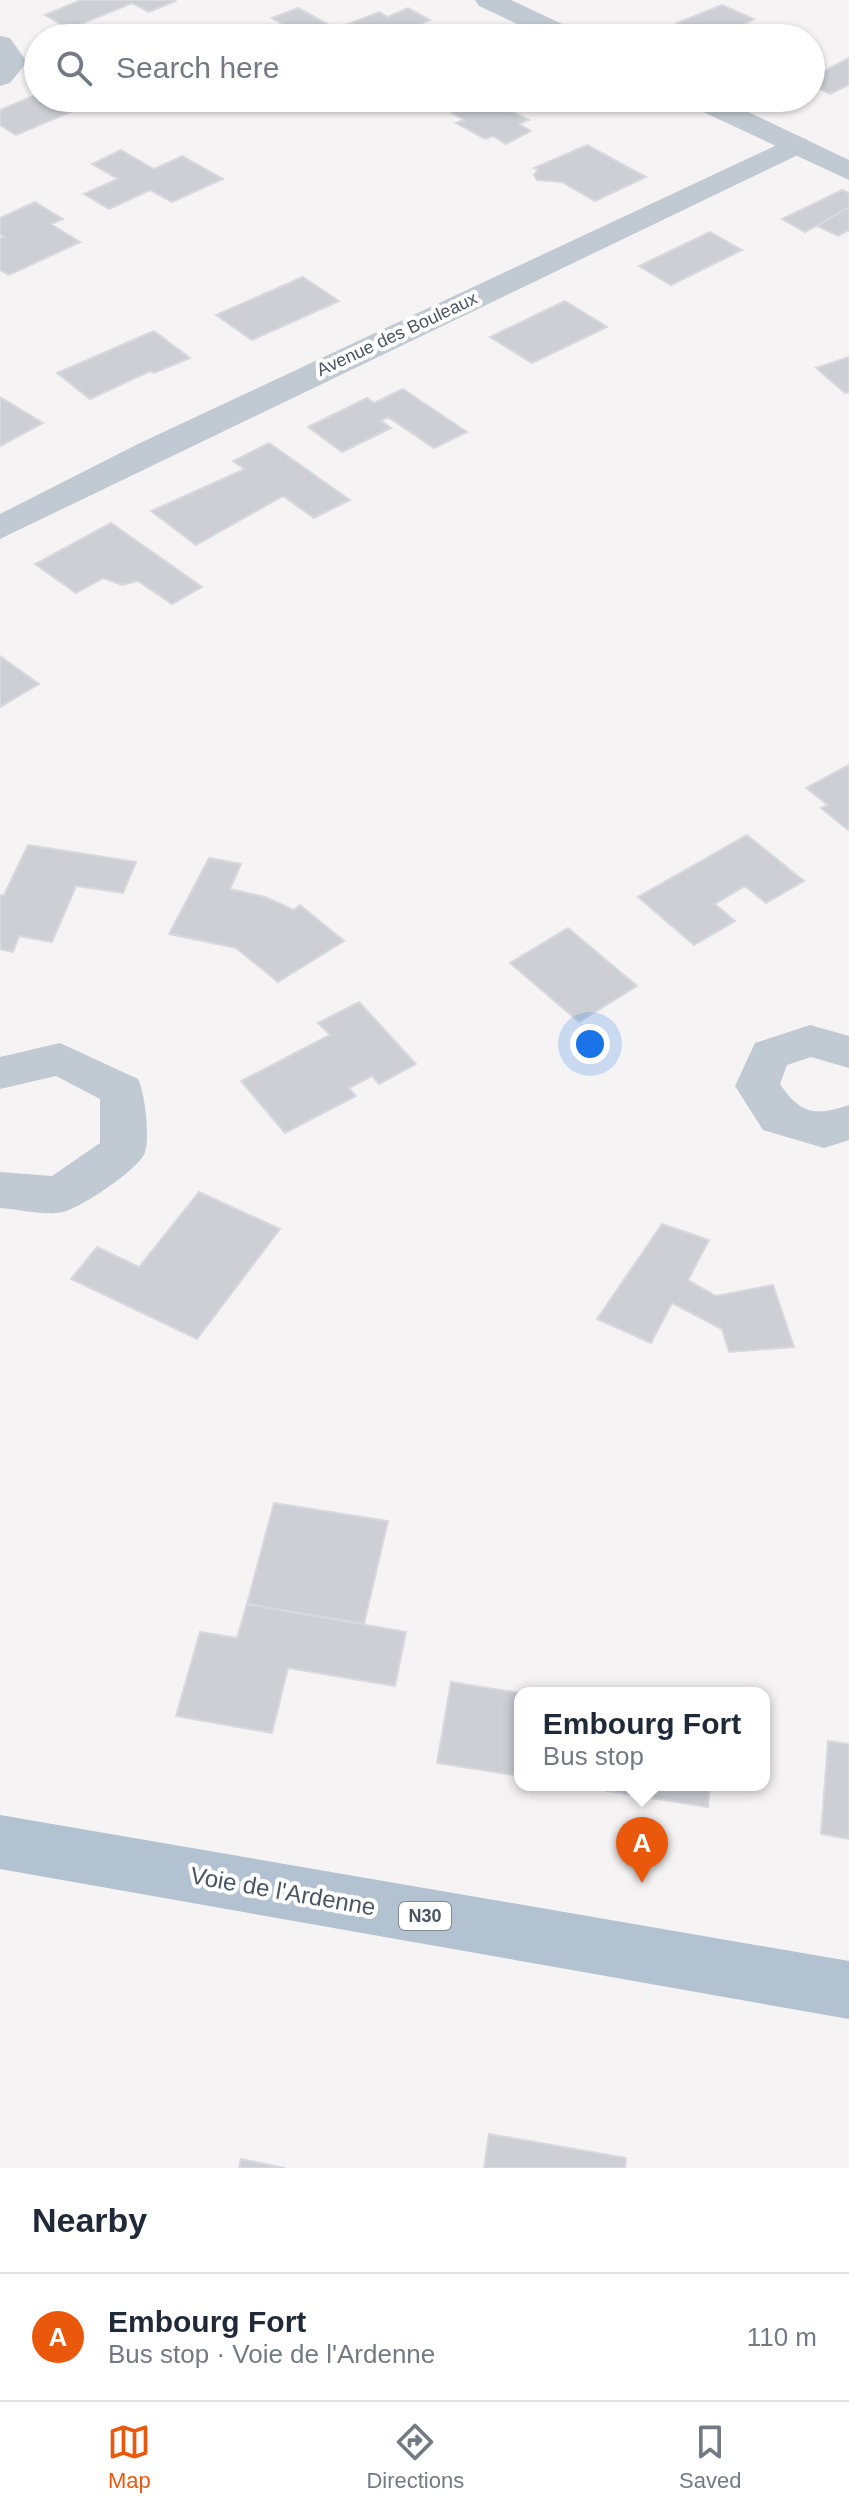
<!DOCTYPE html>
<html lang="en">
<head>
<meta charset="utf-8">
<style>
	body { margin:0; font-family:Arial,sans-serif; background:#f2f2f3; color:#1f2937 }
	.you { position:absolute; left:590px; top:1044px; width:28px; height:28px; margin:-20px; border:6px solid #fff; border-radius:50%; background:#1a73e8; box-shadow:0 0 0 12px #1a73e833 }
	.badge { display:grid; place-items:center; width:52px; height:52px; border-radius:50%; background:#ea580c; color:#fff; font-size:26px; font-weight:700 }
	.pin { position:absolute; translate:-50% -66px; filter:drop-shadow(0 2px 4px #0008) }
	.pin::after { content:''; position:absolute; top:42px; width:28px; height:24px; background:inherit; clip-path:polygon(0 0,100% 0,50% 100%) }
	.popup { position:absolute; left:514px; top:1687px; width:256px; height:104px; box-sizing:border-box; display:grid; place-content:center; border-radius:16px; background:#fff; filter:drop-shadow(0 2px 6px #0005); font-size:26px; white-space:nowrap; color:#747a83 }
	.popup b { font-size:30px; color:#1f2937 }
	.popup::after { content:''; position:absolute; left:50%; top:100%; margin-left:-16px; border:16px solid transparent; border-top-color:#fff }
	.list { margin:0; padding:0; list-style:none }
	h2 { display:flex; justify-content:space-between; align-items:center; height:104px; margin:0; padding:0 32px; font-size:34px }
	h2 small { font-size:26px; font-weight:400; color:#747a83 }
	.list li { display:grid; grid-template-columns:52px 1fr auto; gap:24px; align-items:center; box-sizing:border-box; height:128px; padding:0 32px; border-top:2px solid #e0e1e3 }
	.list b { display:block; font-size:30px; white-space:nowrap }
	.list p { margin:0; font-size:26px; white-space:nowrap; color:#747a83 }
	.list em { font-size:26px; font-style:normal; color:#747a83 }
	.icon { flex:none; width:44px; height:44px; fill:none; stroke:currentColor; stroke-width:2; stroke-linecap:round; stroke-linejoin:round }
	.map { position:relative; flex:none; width:849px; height:2168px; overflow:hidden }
	.search { position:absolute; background:#fff; box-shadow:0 2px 6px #0004; left:24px; right:24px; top:24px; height:88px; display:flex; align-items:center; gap:20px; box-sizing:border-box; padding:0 28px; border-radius:44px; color:#747a83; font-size:30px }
	.sheet { height:232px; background:#fff }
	nav { display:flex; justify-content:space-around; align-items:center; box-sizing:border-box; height:112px; border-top:2px solid #e0e1e3; background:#fff; font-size:22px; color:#747a83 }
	nav a { display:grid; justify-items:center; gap:4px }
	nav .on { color:#ea580c }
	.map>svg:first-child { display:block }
	.building { fill:#cdcfd5; stroke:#d7d9de; stroke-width:2 }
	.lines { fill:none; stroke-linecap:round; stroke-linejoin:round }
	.minor { fill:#c1cad2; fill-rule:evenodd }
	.tertiary { fill:#c1cad2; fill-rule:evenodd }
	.primary { fill:#b3c2d1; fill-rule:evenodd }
	.labels { text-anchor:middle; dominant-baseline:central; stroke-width:8; stroke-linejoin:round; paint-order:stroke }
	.far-street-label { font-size:18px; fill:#4a5661; stroke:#fff }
	.shield { fill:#fff; stroke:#808990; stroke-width:2 }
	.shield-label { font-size:18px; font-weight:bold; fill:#4a5661 }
	.near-street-label { font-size:24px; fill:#4a5661; stroke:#fff }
</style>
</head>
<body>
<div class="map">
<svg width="849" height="2168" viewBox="0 0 849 2168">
	<rect width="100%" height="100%" fill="#f5f3f3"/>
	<path class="building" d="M81,0h91l3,1 -26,11 -17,-9 -63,26 -24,-14z
		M722,5l32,14 -36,19 -41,-15z
		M298,8l38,21 43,-17 9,5 20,-9 22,12 -44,18h-79l-35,-20z
		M849,58v27l-19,9 -19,-9v-7z
		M38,94v4l61,2 -83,35 -16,-10v-15z
		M484,98l45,22 -10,4 12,7 -25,13 -13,-8 -8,3 -29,-16 8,-3 -12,-7z
		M587,145l59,32 -51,24 -33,-19 -25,-2 -3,-5 4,-6 -4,-1z
		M121,150l33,19 28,-13 41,23 -51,23 -22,-12 -41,19 -25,-15 34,-15 -26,-15z
		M842,190l7,3v14l-44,25 -23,-13z
		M35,202l28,17 -12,5 29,18 -71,33 -9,-5v-32l4,-1 -4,-3v-16z
		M849,207v23l-11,6 -21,-10z
		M710,232l32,18 -71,35 -32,-19z
		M303,277l36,24 -87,39 -36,-25z
		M565,301l42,26 -75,36 -42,-26z
		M154,331l36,27 -36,15 -4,-2 -60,28 -33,-26z
		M849,357v35l-4,1 -29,-25z
		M403,389l64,43 -33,16 -46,-31 -7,4 10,7 -49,24 -34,-25 59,-29 7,5z
		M0,397l43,26 -43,23z
		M269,443l81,57 -36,18 -31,-22 -87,49 -45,-34 94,-42 -12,-8z
		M111,523l91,64 -30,17 -34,-23 -16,4 -19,-7 -27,15 -41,-29z
		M0,656l39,28 -39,23z
		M849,765v64l-1,1 -27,-22 7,-3 -22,-17z
		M747,835l57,46 -38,22 -21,-17 -30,18 20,17 -41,24 -56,-48z
		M28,845l108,17 -13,31 -47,-7 -24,56 -33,-6 -6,16 -13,-3v-54h4z
		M209,858l32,6 -11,25 35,8 29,13 6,-5 44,36 -66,41 -42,-34 -67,-14z
		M568,928l69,58 -58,36 -69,-59z
		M359,1002l57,62 -37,20 -7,-8 -23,12 7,8 -71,37 -44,-52 89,-46 -12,-12z
		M199,1192l81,37 -83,110 -126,-60 26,-32 42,20z
		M662,1224l47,16 -21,40 28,16 57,-11 21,62 -65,5 -7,-23 -50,-26 -21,40 -54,-24z
		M274,1503l114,18 -24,103 -117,-20z
		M247,1604l159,28 -11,54 -107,-18 -16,65 -96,-17 24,-84 37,6z
		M451,1682l69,11v83l-83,-13z
		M828,1741l21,3v95l-28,-5z
		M608,1785h102l-2,22 -101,-16z
		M489,2134l137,24 -1,10h-141z
		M241,2159l44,9h-46z"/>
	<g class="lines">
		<path class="minor" d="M0,36l10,2 17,24 -17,21 -10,3z
			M796,136l10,3 5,6 -5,6 -806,388v-25l140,-71z
			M810,1025l39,11v32l-38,-11 -24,8 -7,19c21,31 35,32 69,21v35l-25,8 -61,-18 -28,-44 20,-43z
			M60,1043l78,36c7,14 12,57 7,73 -4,16 -67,58 -83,60 -19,4 -43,-3 -62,-4v-36l52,4 48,-33v-44l-44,-23 -56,13v-32z"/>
		<path class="tertiary" d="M475,0h36l68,32 4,6h-36l-68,-32z
			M682,98h37l130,62v20l-163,-76z"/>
		<path class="primary" d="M0,1815l849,146v58l-849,-150z"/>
	</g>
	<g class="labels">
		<g class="far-street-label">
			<text transform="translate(397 334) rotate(-25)">Avenue des Bouleaux</text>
		</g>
		<rect class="shield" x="399" y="1902" width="52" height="28" rx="6"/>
		<g class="shield-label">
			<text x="425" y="1916">N30</text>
		</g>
		<g class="near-street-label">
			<text transform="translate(283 1891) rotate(10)">Voie de l'Ardenne</text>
		</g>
	</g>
</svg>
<div class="you"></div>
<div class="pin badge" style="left:642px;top:1883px">A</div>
<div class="popup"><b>Embourg Fort</b>Bus stop</div>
<div class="search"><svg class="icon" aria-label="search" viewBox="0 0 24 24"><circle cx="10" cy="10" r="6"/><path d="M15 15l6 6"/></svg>Search here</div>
</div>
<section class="sheet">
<h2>Nearby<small></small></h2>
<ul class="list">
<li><span class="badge">A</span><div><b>Embourg Fort</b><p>Bus stop · Voie de l'Ardenne</p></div><em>110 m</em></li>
</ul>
</section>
<nav>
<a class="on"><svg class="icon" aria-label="map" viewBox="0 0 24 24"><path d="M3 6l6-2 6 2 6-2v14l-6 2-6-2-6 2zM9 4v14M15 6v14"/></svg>Map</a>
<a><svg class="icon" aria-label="directions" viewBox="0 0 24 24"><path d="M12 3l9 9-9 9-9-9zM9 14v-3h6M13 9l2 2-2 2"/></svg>Directions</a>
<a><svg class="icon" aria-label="saved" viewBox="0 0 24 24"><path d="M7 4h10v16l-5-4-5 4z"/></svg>Saved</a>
</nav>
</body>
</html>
